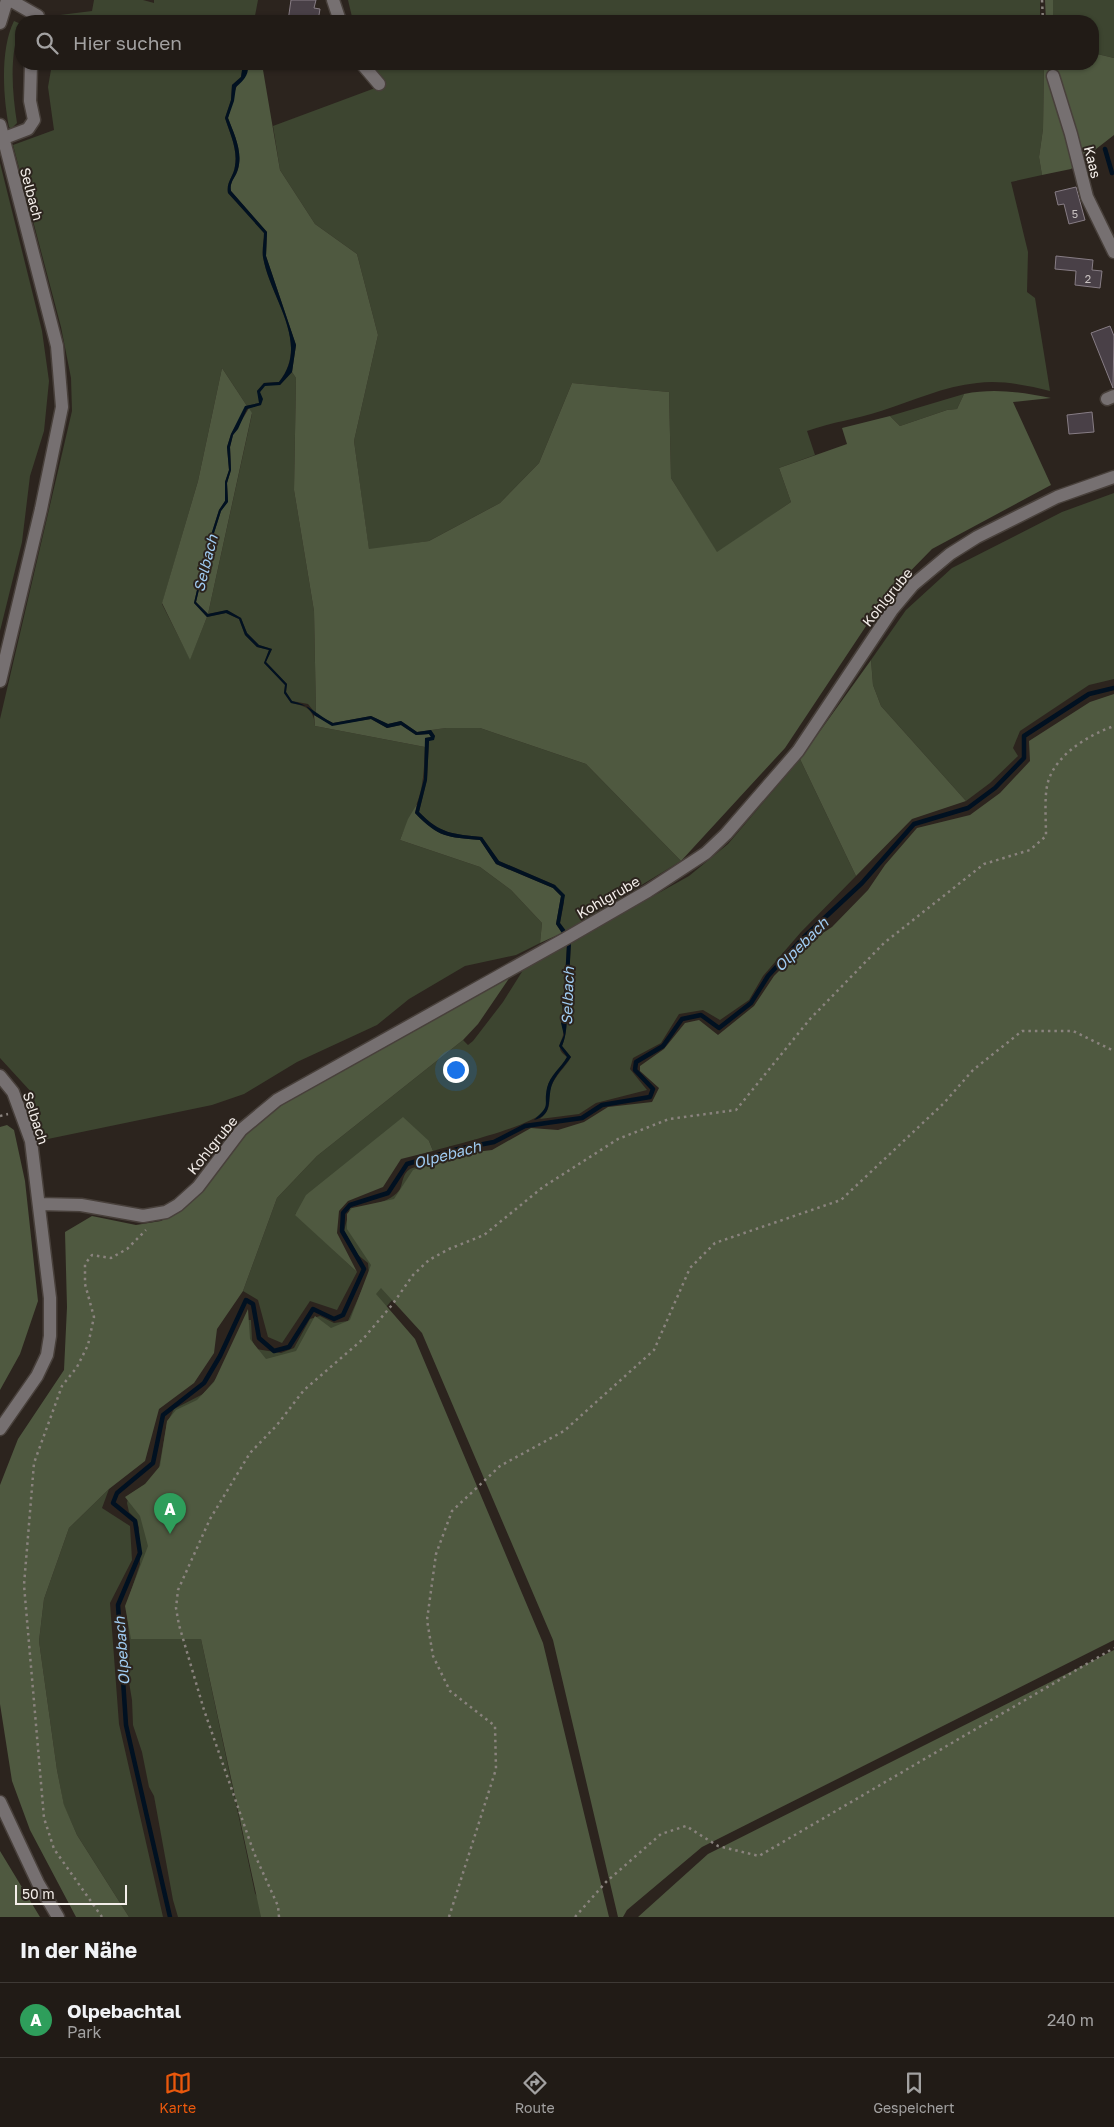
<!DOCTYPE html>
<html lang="de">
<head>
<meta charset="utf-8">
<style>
	body { margin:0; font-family:"Golos Text",sans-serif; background:#29241f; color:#f1f3f6 }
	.scale { position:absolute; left:15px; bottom:12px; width:112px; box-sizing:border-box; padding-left:5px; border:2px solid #f4eeea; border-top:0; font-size:14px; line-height:18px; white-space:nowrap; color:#f4eeea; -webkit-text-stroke:4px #2c241e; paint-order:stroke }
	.you { position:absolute; left:455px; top:1069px; width:18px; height:18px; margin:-12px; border:4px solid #fff; border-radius:50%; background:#1a73e8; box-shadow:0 0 0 8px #1a73e833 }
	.badge { display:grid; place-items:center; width:32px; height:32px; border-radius:50%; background:#ea580c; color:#fff; font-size:16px; font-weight:700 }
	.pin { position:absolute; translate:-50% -41px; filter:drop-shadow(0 1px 2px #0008) }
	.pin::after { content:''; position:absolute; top:26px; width:18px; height:15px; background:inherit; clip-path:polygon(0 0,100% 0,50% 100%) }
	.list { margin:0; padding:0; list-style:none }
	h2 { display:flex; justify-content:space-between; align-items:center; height:65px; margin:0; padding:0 20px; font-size:21px }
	h2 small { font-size:16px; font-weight:400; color:#a2a1a1 }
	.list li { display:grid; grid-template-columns:32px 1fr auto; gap:15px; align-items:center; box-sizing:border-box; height:75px; padding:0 20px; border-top:1px solid #3e3935 }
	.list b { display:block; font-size:19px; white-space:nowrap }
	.list p { margin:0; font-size:16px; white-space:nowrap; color:#a2a1a1 }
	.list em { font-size:16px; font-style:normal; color:#a2a1a1 }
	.icon { flex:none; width:28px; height:28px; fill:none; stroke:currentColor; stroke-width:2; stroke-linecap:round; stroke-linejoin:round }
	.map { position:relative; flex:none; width:1114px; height:1917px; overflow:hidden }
	.search { position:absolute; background:#211b16; box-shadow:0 1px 4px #0004; left:15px; right:15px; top:15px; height:55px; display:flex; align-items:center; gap:12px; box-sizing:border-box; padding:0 18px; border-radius:20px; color:#a2a1a1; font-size:19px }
	.sheet { height:140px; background:#211b16 }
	nav { display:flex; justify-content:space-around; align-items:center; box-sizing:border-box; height:70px; border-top:1px solid #3e3935; background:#211b16; font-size:14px; color:#a2a1a1 }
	nav a { display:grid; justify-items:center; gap:2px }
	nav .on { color:#ea580c }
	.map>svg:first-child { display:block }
	.green { fill:#3d4530 }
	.forest { fill:#4f5940 }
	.water { fill:#011121 }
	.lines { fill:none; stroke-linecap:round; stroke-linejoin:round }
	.stream { stroke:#011121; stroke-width:4.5 }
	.building { fill:#494047; stroke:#877d85 }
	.minor-casing { stroke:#48403b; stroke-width:15 }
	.path { stroke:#8a837e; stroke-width:2.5; stroke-dasharray:2.5 4; stroke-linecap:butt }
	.minor { stroke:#767071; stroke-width:12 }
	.labels { text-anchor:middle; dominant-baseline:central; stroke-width:4; stroke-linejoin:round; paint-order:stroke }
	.number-label { font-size:11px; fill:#c9c2c1 }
	.street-label { font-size:14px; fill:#f4eeea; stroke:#2c241e }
	.water-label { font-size:15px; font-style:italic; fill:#a0ccf3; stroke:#2c241e }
</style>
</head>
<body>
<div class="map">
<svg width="1114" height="1917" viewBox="0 0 1114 1917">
	<rect width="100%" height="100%" fill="#2c241e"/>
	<path class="green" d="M94,0h49l11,3v-3h104l-4,21h-195l1,-6 32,-4z
		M348,0h692v21h-687z
		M1053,0h61v58l-21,-5v-32h-40z
		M14,21l7,3c-12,30 -9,67 -4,99l-6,6 -2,-2c-6,-30 -9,-78 5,-106z
		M52,64h191l-2,13 -9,8 -1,15 -6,18c5,16 13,31 10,48 -1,10 -9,16 -7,27l36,40c0,8 -2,17 -1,24 7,41 48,85 16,125l-15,1 -7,8 3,8 -1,4 -12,3 -25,-38 -24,113 -36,123 28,55 17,-42 19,-4 13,6 6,16 12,12 12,3 -5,13 21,22 -1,8 7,10c15,3 23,6 24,23l110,21c-1,19 -1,38 -8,56 -4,12 -12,23 -17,37l80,27 31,23 31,33 -2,20 -24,12 -51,11 -56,33 -32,26 -80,37 -53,32 -32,11 -169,35 -10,-46 -33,-36v-339l72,-308 -1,-33 -10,-51 -48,-182 41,-15 -6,-43z
		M372,64h672l-1,65 -4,28 3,18 -31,7 17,70 -1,40 8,6 15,93c-23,-6 -49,-11 -73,-8 -33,3 -64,18 -96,28 -24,8 -49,11 -74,20l8,24 -36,13 12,34 -74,51 -46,-75 -2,-86 -97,-9 -33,80 -39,40 -71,38 -60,9 -15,-109 24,-106 -21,-81 -42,-30 -35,-54 -7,-44 113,-42z
		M0,163l42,168 7,50 -5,50 -14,45 -8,66 -22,89z
		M292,372l4,6 -2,112 20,121 2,103 -8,-10 -16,-3 -6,-9 1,-8 -21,-22 6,-13 -13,-4 -12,-12 -6,-15 -14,-8 -19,4 44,-200 -3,-6 12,-3 -1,-13 5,-7h15z
		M964,394l-7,15 -10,1 -47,16 -10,-10z
		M1114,493v186l-25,6 -69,46 -7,17 5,8 -28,27 -24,18 -85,-95 -8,-21 -2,-25 35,-50 46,-42 110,-56z
		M446,728h34l106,36 95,97 -115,70 -6,-8 4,-21 -9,-17 -56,-24 -17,-24c-29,-3 -42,-3 -63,-25l8,-32 2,-39 6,-5 -4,-6z
		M800,759l56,117 -55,56 -38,44 -14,24 -29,20 -17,-10 -24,4 -18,29 -28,15 -3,11 17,21 -51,13 -17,11 -39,5c15,-13 6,-19 11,-32 5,-13 14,-19 20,-30l-9,-11c5,-11 6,-31 3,-42l3,-6 3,-56 118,-66 39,-32z
		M567,944l-3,53c-3,8 -1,26 -1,35 1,6 -5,11 -3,16 0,4 4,6 7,9 -6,11 -18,19 -20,32 -1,8 3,15 -3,22 -11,15 -90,34 -111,40l-4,-10 -134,73 62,58 -20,38 -27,-9 -28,42 -14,-6 -10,-37 -15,-9 34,-93 40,-42 146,-116 5,5 5,-4 30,-39 22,-35z
		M434,1165l-28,119 -45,52 -160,303 54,254 13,24h-90l-5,-17 -19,-104 -5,-9 -7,-35 -9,-27 -1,-25 -4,-24 2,-31 -4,-39 14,-42 -1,-36 -2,-8 -8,-8 -2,-9 2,-8 21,-14 8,-8 9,-50 7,-14 29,-15 18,-21 25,-53h5l1,20 4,9 25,4 13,-5 16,-29 10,-3 14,7 14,-2 21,-47 -1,-11 -10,-8 -14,-24 6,-23c13,0 43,-6 50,-19 3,-6 2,-15 10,-20 6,-3 17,-3 24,-4z
		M109,1489l-7,19 28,18 2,34 -22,43 9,121 44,193h-34l-52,-82 -13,-29 -7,-36 -18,-129 5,-42 25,-71z"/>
	<path class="forest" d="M1045,0h8v21h-7z
		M1093,53l21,5v77l-32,25 -29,-96h40z
		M248,64h14l18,106 35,54 42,30 21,81 -24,106 15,108 60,-8 71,-38 39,-40 33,-80 97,9 2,86 46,74 74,-50 -12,-34 68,-24 -5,-16 48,-12 10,10 47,-16 10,-1 7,-15c30,-6 57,-2 87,4l-38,4 38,83 -119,64 -46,47 -101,152 -104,113 -95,-97 -106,-36h-34l-29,4 -16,-11 -13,3 -17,-8 -38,7 -17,-9 -2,-103 -20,-121 2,-112 -4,-6 4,-27 -30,-89 1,-24 -36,-41c-2,-9 5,-14 7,-22 5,-17 -4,-35 -10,-51 3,-9 5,-25 9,-32 5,-9 11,-12 11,-22z
		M1044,64h3l29,101 -5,4 -29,6 -3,-18 4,-28z
		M222,368l25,38 -16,28 -4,13 2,23 -4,12v19l-6,9 -13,41 -12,52 13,14 -17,43 -28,-57 36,-122z
		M249,408l3,5 -44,201 -12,-12 12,-50 13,-41 7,-10 -1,-18 4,-13 -1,-23 3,-12z
		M871,660l2,25 8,21 85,95 -54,18 -56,57 -56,-117z
		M1114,694v946l-412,207 -75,63 -4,7h-5l-65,-277 -131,-307 -41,-45 -5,6 39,45 128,304 66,274h-348l-60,-278h-70l-6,-33 23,-60 -8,-30 -15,-19 20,-13 15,-18 7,-45 9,-11 21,-10 17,-18 34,-73 2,30 16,20 30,-8 19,-35 16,12 19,-8 21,-55 -24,-36v-15l5,-6 42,-9 19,-29 46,-16 33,-4 39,-22 27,2 26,-8 24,-15 44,-5 7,-14 -19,-17v-5l24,-17 21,-26 14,-3 19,15 36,-29 20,-30 32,-32 26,-17 36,-37 17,-25 32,-37 53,-13 30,-22 30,-32 -1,-20 61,-39z
		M314,715l18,10 39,-6 16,9 14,-3 15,10 13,-1 2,3 -6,1v9l-110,-21z
		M417,804l-2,9c24,25 33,24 65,27l16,24 57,24 8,8 -5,28 6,9 -22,10 2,-20 -31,-33 -31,-23 -80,-27 8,-21z
		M512,974l-34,50 -15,16 -146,116 -40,42 -34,93 -26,38 -3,24 -20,30 -35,26 -14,52 -36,28 -40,39 -25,71 -5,42 18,129 7,35 13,30 52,82h-53l-46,-87 -18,-49 -12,-77v-219l18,-46 46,-69 3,-63 -2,-75 27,-16 44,9 25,-4 20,-11 63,-76 38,-31z
		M403,1117l26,24 4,10 -32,8 -18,28 -35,14 -9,10 -2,22 20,39 -62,-57 11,-20z
		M7,1125l7,5 11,51 13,120 -18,53 -20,36v-263z
		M1114,1650v267h-476l70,-63z
		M0,1851l40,66h-40z"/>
	<path class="water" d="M243,64h5c1,11 -4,16 -12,23l-2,14 -6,17c6,16 15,33 10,51 -2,8 -9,13 -7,22l36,41 -1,24 30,89 -4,27 -12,13 -15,1 -5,6 3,7 -2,6 -14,4 -9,20 -5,6 -3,12 1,23 -4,13 1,19 -7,9 -13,41 -12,50 12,12 19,-4 14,8 6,15 12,12 13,4 -6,13 21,22 -1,8 6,9c18,4 25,14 41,22l38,-7 17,8 13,-3 16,11 14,-2 4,6 -1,4 -5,1 -2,39 -8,32c21,22 34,22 63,25l17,24 56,24 10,10 -5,28 6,8 -4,2 -6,-9 5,-28 -8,-8 -57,-24 -16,-24c-33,-3 -41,-2 -65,-27l9,-34 1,-41 6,-1 -2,-3 -13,1 -15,-10 -14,3 -16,-9 -39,7 -18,-11 -8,-9 -15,-3 -7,-10 1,-8 -21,-22 5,-13 -12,-3 -12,-12 -6,-16 -13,-6 -19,4 -13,-14 12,-52 13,-41 6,-9v-19l4,-12 -2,-23 4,-13 14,-28 14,-3 -2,-12 7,-8 15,-1c32,-39 -9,-84 -16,-125 -1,-8 1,-16 1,-24l-36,-40c-2,-11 6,-17 7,-27 3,-17 -5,-32 -10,-48l6,-18 1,-15 9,-8z
		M571,942l-3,56 -3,6c3,11 2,31 -3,42l9,11c-6,9 -13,15 -18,25 -7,15 2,33 -19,38 18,-16 9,-13 13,-32 3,-13 14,-20 20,-31l-8,-11 5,-11 -3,-12 3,-8 -2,-12 2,-6 3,-53z"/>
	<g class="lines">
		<path class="stream" d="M1105,149l7,24
			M170,1917l-44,-192 -8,-120 22,-52 -5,-32 -22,-18 4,-10 36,-30 10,-48 41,-32 16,-27 26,-56 7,4 6,34 15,13 15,-4 24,-38 21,10 9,-4 21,-46 -22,-38 1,-18 7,-8 38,-12 19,-29 51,-15 36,-7 31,-16 57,-8 20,-13 48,-8 3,-8 -18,-19 1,-8 27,-16 19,-27 19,-4 18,13 32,-25 17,-27 35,-38 59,-55 52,-59 54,-16 27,-20 29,-30v-22l65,-42 25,-6"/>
	</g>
	<path class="building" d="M291,0h25l-2,8 6,1 -2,12h-30z
		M1076,187l9,33 -16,4 -5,-20 -6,1 -3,-13z
		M1056,256l37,4 -1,10 10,1 -2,17 -25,-3 1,-14 -21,-2z
		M1110,326l4,10 -1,52 -22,-55z
		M1092,412l2,20 -25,2 -2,-19z"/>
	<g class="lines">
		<g class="minor-casing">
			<path id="minor" d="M10,0l28,16 1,5
				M333,0l7,21
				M0,23l7,-23
				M362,64l17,20
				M1053,76l18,58 16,63 27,55
				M0,125l57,221 5,61 -21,102 -41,172
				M2,139l26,-10 6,-9 -4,-19 1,-37
				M1107,399l7,-3
				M0,1076l13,16 18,49 19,157v38l-3,19 -10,21 -37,53
				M39,1204l42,1 62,11 23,-4 12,-7 20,-18 43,-57 36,-30 288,-161 83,-48 58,-38 20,-19 72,-83 94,-141 21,-25 37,-31 27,-17 80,-40 57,-20
				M0,1802l38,81 20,34"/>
		</g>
		<path class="path" d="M1042,0l1,21
			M0,1116l8,-2
			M102,1917l-48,-68 -10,-31 -20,-233 10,-122 28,-77 15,-19 11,-22 6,-28 -9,-33v-20l7,-9 19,3 16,-9 19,-19
			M279,1917l-1,-11 -24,-53 -50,-143 -25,-85 -3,-17 2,-18 32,-71 40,-66 27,-28 27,-35 59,-51 29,-34 21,-30 16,-15 20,-11 35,-14 59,-48 75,-48 51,-20 67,-9 74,-91 74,-76 100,-79 46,-14 16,-14c0,-15 -2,-41 2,-54 8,-28 41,-47 66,-56
			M449,1917l47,-148 -1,-43 -45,-35 -17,-35 -6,-36 9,-66 16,-43 48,-45 64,-35 90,-81 36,-82 25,-25 126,-43 103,-97 29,-33 49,-39h51l41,20
			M575,1917l31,-35 55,-48 25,-8 32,20 41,10 355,-208"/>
		<use href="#minor" class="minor"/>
	</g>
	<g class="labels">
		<g class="number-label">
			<text x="1075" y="213">5</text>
			<text x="1088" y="278">2</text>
		</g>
		<g class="street-label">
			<text transform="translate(1093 162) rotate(76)">Kaas</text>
			<text transform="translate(32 194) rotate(75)">Selbach</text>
			<text transform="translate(887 597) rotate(-51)">Kohlgrube</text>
			<text transform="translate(608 897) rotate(-30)">Kohlgrube</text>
			<text transform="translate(36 1118) rotate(72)">Selbach</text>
			<text transform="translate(212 1145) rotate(-51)">Kohlgrube</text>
		</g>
		<g class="water-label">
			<text transform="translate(205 563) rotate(-76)">Selbach</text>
			<text transform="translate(801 944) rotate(-45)">Olpebach</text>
			<text transform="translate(567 996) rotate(-88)">Selbach</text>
			<text transform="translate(447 1154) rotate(-15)">Olpebach</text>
			<text transform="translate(121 1651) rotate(-94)">Olpebach</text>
		</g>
	</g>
</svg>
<div class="scale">50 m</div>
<div class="you"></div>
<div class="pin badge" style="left:170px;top:1534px;background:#2e9e5b">A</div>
<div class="search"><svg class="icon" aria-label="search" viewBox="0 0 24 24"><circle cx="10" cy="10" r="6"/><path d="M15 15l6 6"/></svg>Hier suchen</div>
</div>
<section class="sheet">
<h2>In der Nähe<small></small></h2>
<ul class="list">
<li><span class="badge" style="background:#2e9e5b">A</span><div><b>Olpebachtal</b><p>Park</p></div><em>240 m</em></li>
</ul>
</section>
<nav>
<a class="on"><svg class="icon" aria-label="map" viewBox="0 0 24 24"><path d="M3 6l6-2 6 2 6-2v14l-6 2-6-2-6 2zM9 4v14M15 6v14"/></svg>Karte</a>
<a><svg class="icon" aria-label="directions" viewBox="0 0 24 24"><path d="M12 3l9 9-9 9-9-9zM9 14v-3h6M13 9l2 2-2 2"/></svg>Route</a>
<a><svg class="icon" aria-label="saved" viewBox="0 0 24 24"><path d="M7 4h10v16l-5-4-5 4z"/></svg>Gespeichert</a>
</nav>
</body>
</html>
